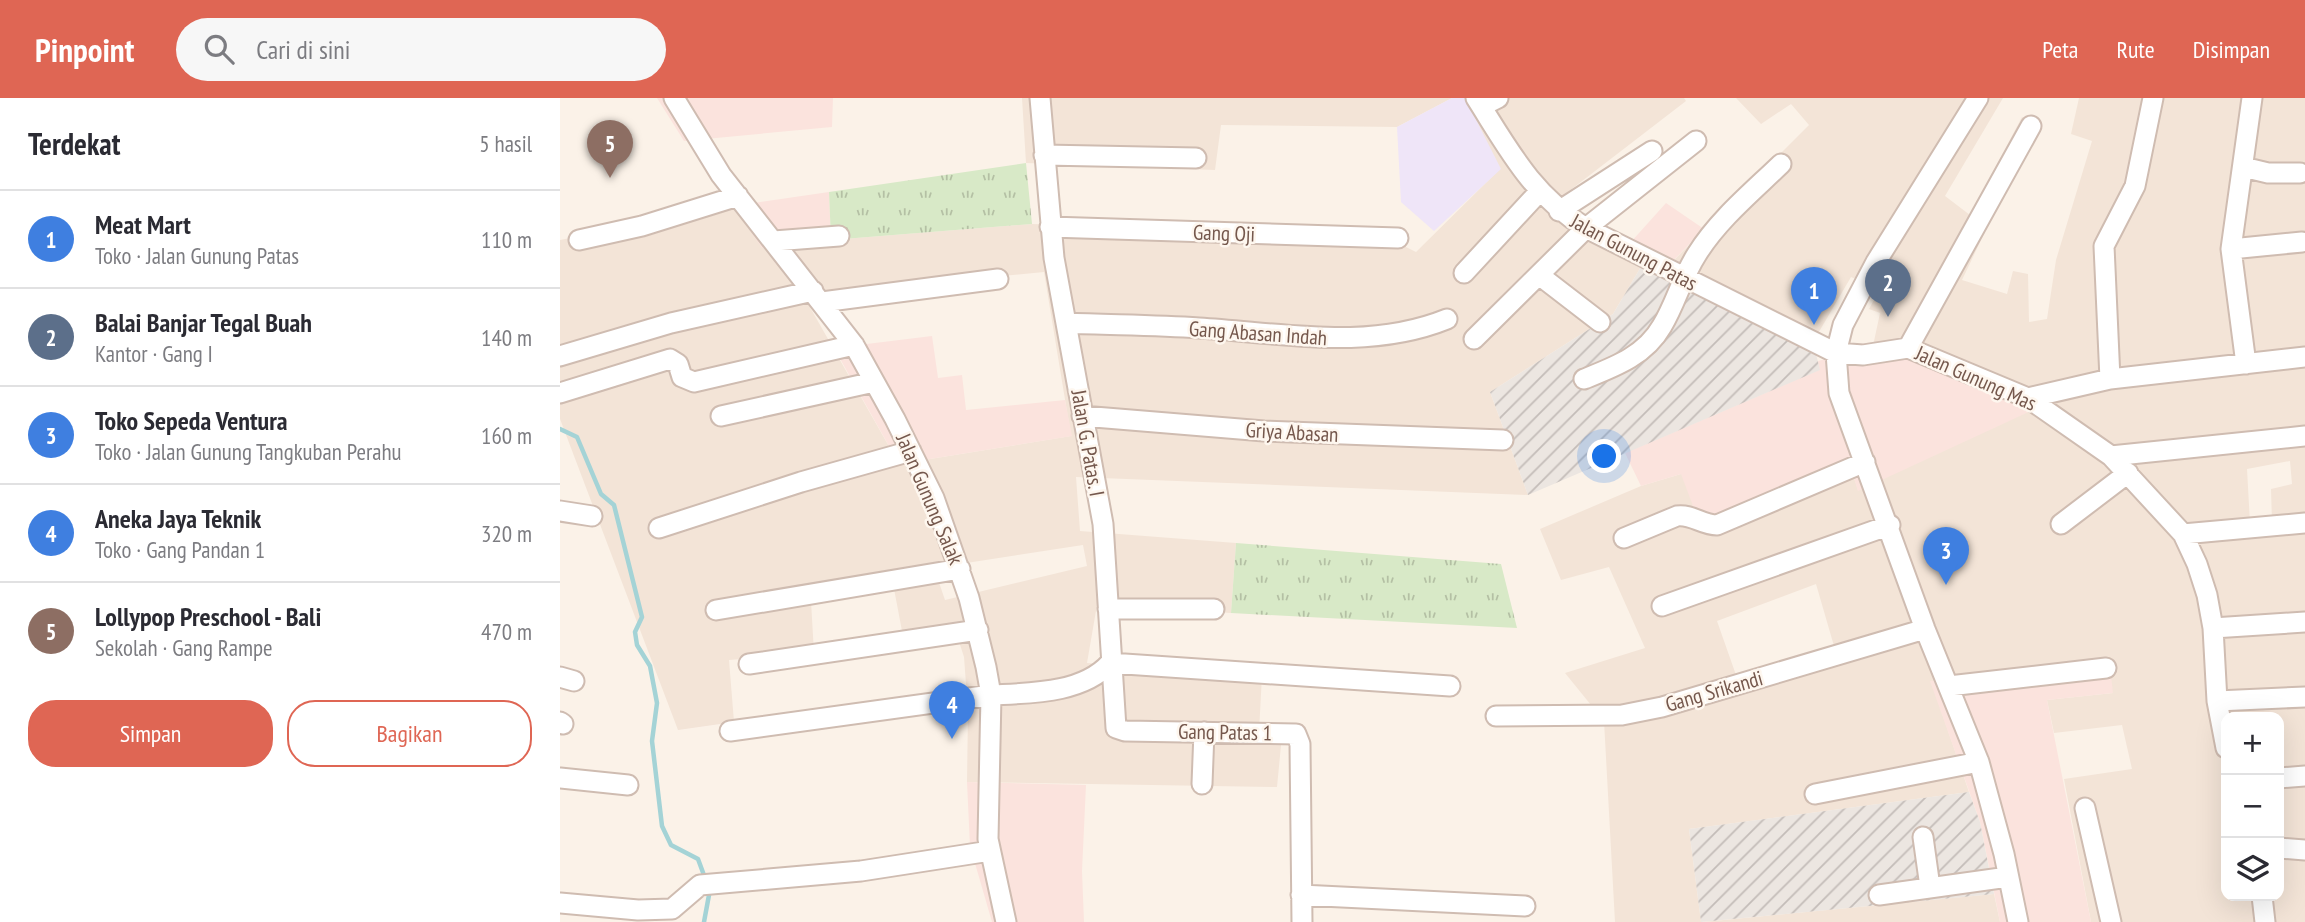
<!DOCTYPE html>
<html lang="id">
<head>
<meta charset="utf-8">
<style>
	body { margin:0; font-family:"PT Sans Narrow",sans-serif; background:#f7f7f7; color:#2b2b33 }
	.controls { position:absolute; right:21px; bottom:21px; display:grid; overflow:hidden; border-radius:14px; box-shadow:0 7px 28px #0002 }
	.controls button { width:63px; height:63px; display:grid; place-items:center; padding:0; border:0; border-bottom:2px solid #e1e1e2; background:#fff; color:#2b2b33; font:35px sans-serif }
	.you { position:absolute; left:1045px; top:359px; width:24px; height:24px; margin:-18px; border:5px solid #fff; border-radius:50%; background:#1a73e8; box-shadow:0 0 0 10px #1a73e833 }
	.badge { display:grid; place-items:center; width:46px; height:46px; border-radius:50%; background:#df6654; color:#fff; font-size:23px; font-weight:700 }
	.pin { position:absolute; translate:-50% -58px; filter:drop-shadow(0 2px 4px #0008) }
	.pin::after { content:''; position:absolute; top:37px; width:24px; height:21px; background:inherit; clip-path:polygon(0 0,100% 0,50% 100%) }
	.list { margin:0; padding:0; list-style:none }
	h2 { display:flex; justify-content:space-between; align-items:center; height:91px; margin:0; padding:0 28px; font-size:30px }
	h2 small { font-size:23px; font-weight:400; color:#7c7c81 }
	.list li { display:grid; grid-template-columns:46px 1fr auto; gap:21px; align-items:center; box-sizing:border-box; height:98px; padding:0 28px; border-top:2px solid #e1e1e2 }
	.list b { display:block; font-size:26px; white-space:nowrap }
	.list p { margin:0; font-size:23px; white-space:nowrap; color:#7c7c81 }
	.list em { font-size:23px; font-style:normal; color:#7c7c81 }
	.actions { display:flex; gap:14px; padding:21px 28px }
	.actions a { flex:1; padding:16px 0; border:2px solid #df6654; border-radius:28px; text-align:center; font-size:24px; color:#df6654 }
	.actions .main { background:#df6654; color:#fff }
	.icon { flex:none; width:38px; height:38px; fill:none; stroke:currentColor; stroke-width:2; stroke-linecap:round; stroke-linejoin:round }
	.map { position:relative; flex:none; width:1745px; height:824px; overflow:hidden }
	header { display:flex; align-items:center; gap:42px; box-sizing:border-box; height:98px; padding:0 35px; background:#df6654; color:#fff }
	header strong { font-size:33px }
	nav { display:flex; gap:38px; margin-inline-start:auto; font-size:24px }
	.search { width:490px; height:63px; background:#f7f7f7; display:flex; align-items:center; gap:18px; box-sizing:border-box; padding:0 24px; border-radius:38px; color:#7c7c81; font-size:26px }
	main { display:flex }
	aside { flex:1; background:#fff }
	.map>svg:first-child { display:block }
	.residential { fill:#f3e4d7; fill-rule:evenodd }
	.commercial { fill:#fbe3dd }
	.industrial { fill:url(#industrial-furrows) }
	.education { fill:#efe5f8 }
	.grass { fill:url(#grass-tufts) }
	.lines { fill:none; stroke-linecap:round; stroke-linejoin:round }
	.stream { stroke:#a4d3d6; stroke-width:4.5 }
	.minor-casing { stroke:#cfbcb1; stroke-width:23 }
	.minor { stroke:#fff; stroke-width:19 }
	.labels { text-anchor:middle; dominant-baseline:central; stroke-width:5; stroke-linejoin:round; paint-order:stroke }
	.street-label { font-size:21px; fill:#75584d; stroke:#fef7ef }
</style>
</head>
<body>
<header>
<strong>Pinpoint</strong>
<div class="search"><svg class="icon" aria-label="search" viewBox="0 0 24 24"><circle cx="10" cy="10" r="6"/><path d="M15 15l6 6"/></svg>Cari di sini</div>
<nav><a>Peta</a><a>Rute</a><a>Disimpan</a></nav>
</header>
<main>
<aside>
<h2>Terdekat<small>5 hasil</small></h2>
<ul class="list">
<li><span class="badge" style="background:#3f7fe0">1</span><div><b>Meat Mart</b><p>Toko · Jalan Gunung Patas</p></div><em>110 m</em></li>
<li><span class="badge" style="background:#5c6f8a">2</span><div><b>Balai Banjar Tegal Buah</b><p>Kantor · Gang I</p></div><em>140 m</em></li>
<li><span class="badge" style="background:#3f7fe0">3</span><div><b>Toko Sepeda Ventura</b><p>Toko · Jalan Gunung Tangkuban Perahu</p></div><em>160 m</em></li>
<li><span class="badge" style="background:#3f7fe0">4</span><div><b>Aneka Jaya Teknik</b><p>Toko · Gang Pandan 1</p></div><em>320 m</em></li>
<li><span class="badge" style="background:#8d6e63">5</span><div><b>Lollypop Preschool - Bali</b><p>Sekolah · Gang Rampe</p></div><em>470 m</em></li>
</ul>
<div class="actions"><a class="main">Simpan</a><a>Bagikan</a></div>
</aside>
<div class="map">
<svg width="1745" height="824" viewBox="0 0 1745 824">
	<defs>
		<pattern id="industrial-furrows" width="10" height="10" patternUnits="userSpaceOnUse" patternTransform="scale(1.75)"><rect width="10" height="10" fill="#ece6e1"/><path d="M-1 1l2-2M0 10L10 0M9 11l2-2" fill="none" stroke="#c4bdb9"/></pattern>
		<pattern id="grass-tufts" width="24" height="20" patternUnits="userSpaceOnUse" patternTransform="scale(1.75)"><rect width="24" height="20" fill="#d8e9c7"/><path d="M3 7l-1-3M5 7V3M7 7l1-3M15 17l-1-3M17 17v-4M19 17l1-3" fill="none" stroke="#b4c0a4"/></pattern>
	</defs>
	<rect width="100%" height="100%" fill="#fbf2e8"/>
	<path class="residential" d="M462,0h430l-55,29 -176,-2 -6,45 -189,-7z
		M905,0h219l2,3 -139,107 95,57 -29,49 -123,78 38,103 -452,-18 4,54 156,12 -5,70 -134,-8 -10,58 175,12 -3,57 23,3 -5,52 -310,-5 1,-71 -4,-54 -10,-31 -52,5 -11,-58 -81,11 4,69 -85,7 5,62 -56,8 -118,-311v-179l173,-34 98,34 201,-16 350,11 34,17 84,-83zM484,174l27,164 -172,28 -96,-169zM523,447l4,21 -142,34 -11,-32z
		M1176,0h267l-58,98 25,19 52,-98 14,8 -74,155 45,14 6,-23 15,3 1,48 18,-3 9,-59 36,-119 -21,-7 8,-36h226v824h-214l-27,-143 68,-10 -10,-44 -68,8 -7,-33 66,-7 -182,-12 38,111 -280,37 12,93h-86l-11,-201 -39,-48 80,-25 -36,-81 -48,13 -21,-51 101,-43 40,-12 169,-9 8,25 15,-144 7,-33 -11,-4 11,-20 -29,-12 -38,65 -152,-69 148,-148 -18,-21 -30,20zM1730,363l2,23 -21,5 1,33 -22,1 -3,-54zM1256,486l18,62 -98,29 -19,-54zM1666,619h53v179h-53z
		M1434,796l6,28h-297z"/>
	<path class="commercial" d="M97,0h176l-1,29 -148,14z
		M269,94l2,48 -69,8 -29,-42z
		M1106,105l38,26 -43,44 -40,-20z
		M372,238l6,42 24,-3 4,35 99,-10 7,36 -173,28 -65,-116z
		M1334,246l141,65 -177,82 -8,-25 -151,56 -18,-48 -40,12 -16,-33 194,-83 -1,-9 55,-15z
		M1549,560l4,35 -66,7 44,222h-91l-20,-100 -50,-141z
		M407,684l119,3 -4,86 2,51h-92l-22,-76z"/>
	<path class="industrial" d="M1082,167l171,77 7,28 -292,125 -38,-103 123,-78z
		M1409,694l11,30 14,72 -293,28 -12,-93z"/>
	<path class="education" d="M892,0h13l36,71 -67,62 -33,-29 -4,-75z"/>
	<path class="grass" d="M466,65l6,61 -201,16 -2,-48z
		M676,445l265,21 16,64 -286,-15z"/>
	<g class="lines">
		<path class="stream" d="M0,331l17,8 24,57 13,11 28,112 -7,15 2,13 13,21 7,37 -5,38 10,85 9,19 27,14 7,19
			M144,824l5,-27"/>
		<g class="minor-casing">
			<path id="minor" d="M114,0l47,77 133,170 41,74 39,79 35,100 17,69 5,28 -3,144 18,83
				M480,0l14,160 49,266 13,204 9,3 171,3 4,10 2,178
				M916,0c33,52 56,97 110,130l250,125 27,2 45,-7 120,50 83,58 72,78 14,30 10,31 6,33 4,73 9,47
				M1418,0l-102,164 -33,63 -7,28 3,40 86,236 54,133 25,92 14,68
				M922,8l16,-8
				M484,57l152,3
				M1683,69l25,6h32
				M999,113l93,-60
				M490,129l348,11
				M19,142l63,-14 96,-30
				M214,143l65,-5
				M1671,151l71,-7
				M904,175l75,-81
				M979,177l61,47
				M262,204l176,-23
				M506,225c44,2 89,2 133,5 84,5 169,23 248,-9
				M914,241l112,-111 110,-87
				M1348,250l123,-222
				M0,258l111,-33 142,-32
				M1686,266l-15,-115 21,-151
				M1024,281c30,-12 61,-23 78,-53 14,-23 20,-49 35,-72 21,-34 55,-62 84,-90
				M1550,281l-6,-133 31,-60 18,-88
				M0,295l110,-34 8,5 4,13 12,5 160,-37
				M1468,300l82,-19 195,-22
				M161,318l153,-34
				M522,318l182,15 239,9
				M1551,358l194,-20
				M0,413l32,5
				M1501,426l67,-51
				M99,430l142,-46 110,-31
				M1623,436l122,-11
				M1064,440l53,-22c15,-2 25,9 40,9l148,-63
				M1102,508l228,-81
				M548,511h106
				M156,512l244,-41
				M1653,530l92,-6
				M550,565l340,23
				M189,566l229,-34
				M0,579l14,4
				M1389,588l157,-18
				M1657,603l88,-4
				M936,618l126,-1 40,-8 263,-78
				M0,624l3,2
				M170,633l261,-36c38,-2 91,-1 119,-32
				M0,680l68,7
				M1719,680l26,-2
				M642,686l2,-52
				M1255,696l164,-32
				M1525,710l26,114
				M1363,739l7,50
				M1719,750l26,2
				M741,797l224,11
				M1319,797l129,-18
				M1702,798l3,26
				M0,805l78,7 34,-1 28,-24 161,-14 129,-20"/>
		</g>
		<use href="#minor" class="minor"/>
	</g>
	<g class="labels">
		<g class="street-label">
			<text transform="translate(664 135) rotate(2)">Gang Oji</text>
			<text transform="translate(1074 154) rotate(28)">Jalan Gunung Patas</text>
			<text transform="translate(698 235) rotate(4)">Gang Abasan Indah</text>
			<text transform="translate(1416 280) rotate(24)">Jalan Gunung Mas</text>
			<text transform="translate(732 334) rotate(3)">Griya Abasan</text>
			<text transform="translate(528 345) rotate(80)">Jalan G. Patas. I</text>
			<text transform="translate(370 401) rotate(67)">Jalan Gunung Salak</text>
			<text transform="translate(1154 593) rotate(-16)">Gang Srikandi</text>
			<text transform="translate(665 634) rotate(1)">Gang Patas 1</text>
		</g>
	</g>
</svg>
<div class="controls">
<button>+</button>
<button>−</button>
<button><svg class="icon" aria-label="layers" viewBox="0 0 24 24"><path d="M12 4l9 5-9 5-9-5zM3 14l9 5 9-5"/></svg></button>
</div>
<div class="you"></div>
<div class="pin badge" style="left:1254px;top:227px;background:#3f7fe0">1</div>
<div class="pin badge" style="left:1328px;top:219px;background:#5c6f8a">2</div>
<div class="pin badge" style="left:1386px;top:487px;background:#3f7fe0">3</div>
<div class="pin badge" style="left:392px;top:641px;background:#3f7fe0">4</div>
<div class="pin badge" style="left:50px;top:80px;background:#8d6e63">5</div>
</div>
</main>
</body>
</html>
